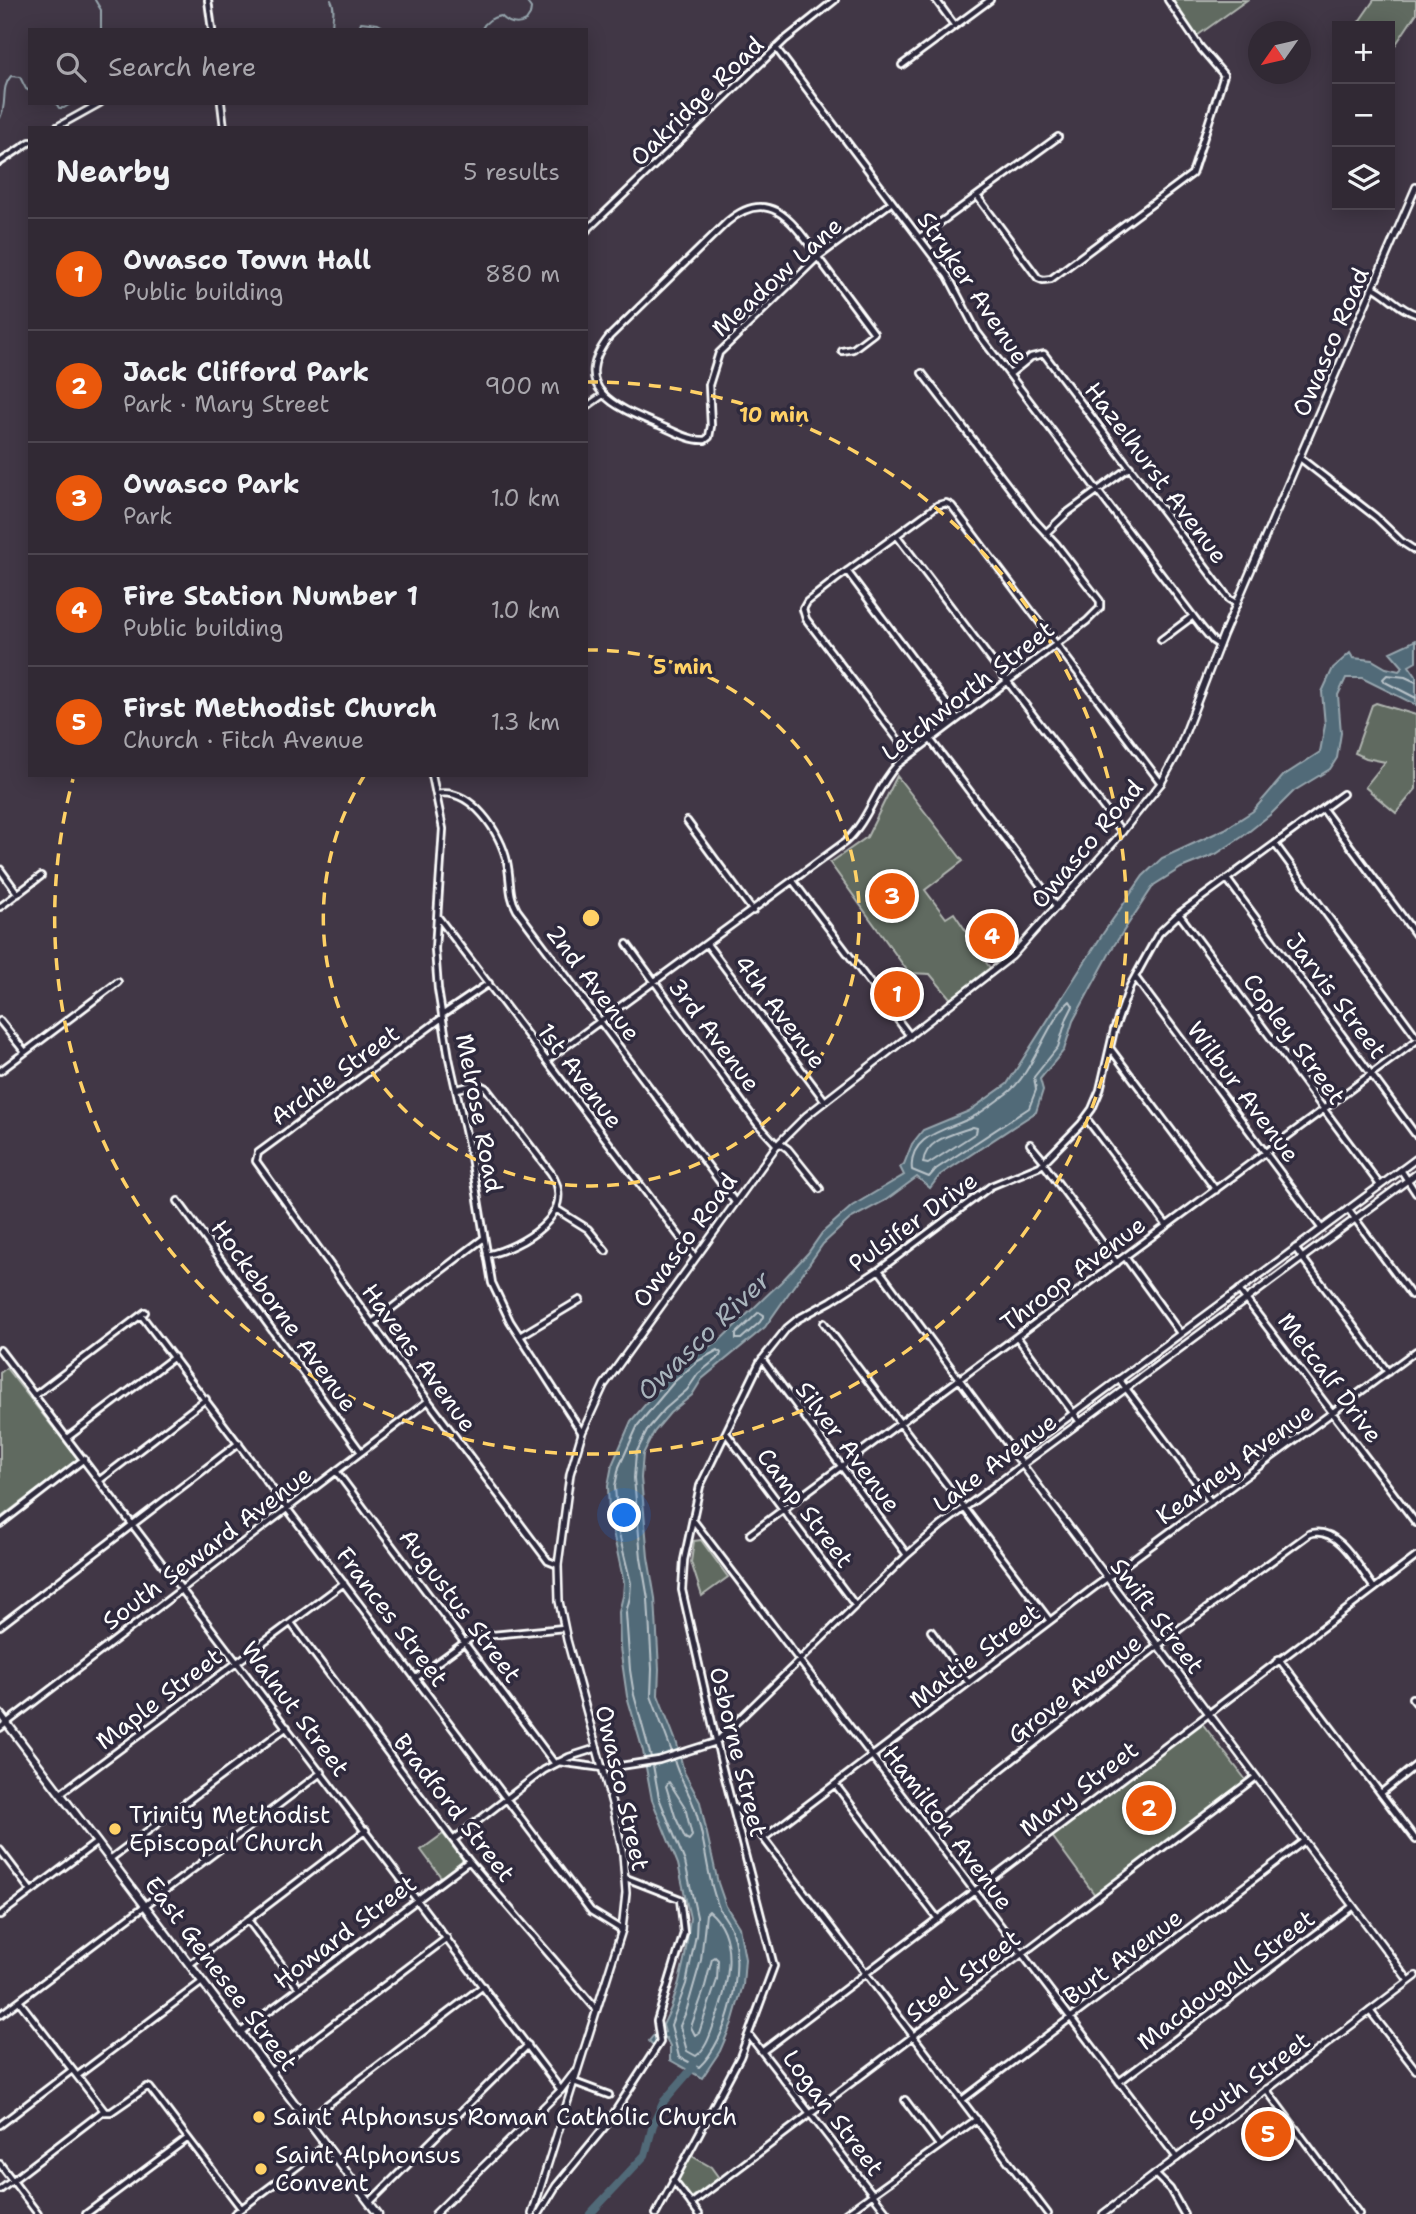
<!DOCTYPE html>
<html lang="en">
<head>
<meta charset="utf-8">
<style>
	body { margin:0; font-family:"Shantell Sans",sans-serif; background:#3d3540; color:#f1f3f6 }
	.controls { position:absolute; right:21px; top:21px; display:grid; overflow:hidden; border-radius:0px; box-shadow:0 4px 18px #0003 }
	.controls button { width:63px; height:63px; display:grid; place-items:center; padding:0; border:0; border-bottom:2px solid #4c454f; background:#312934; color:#f1f3f6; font:35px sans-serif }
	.compass { position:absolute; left:1248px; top:21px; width:63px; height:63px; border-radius:50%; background:#312934; box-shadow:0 4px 18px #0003; rotate:236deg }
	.you { position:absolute; left:625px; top:1516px; width:24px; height:24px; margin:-18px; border:5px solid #fff; border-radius:50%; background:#1a73e8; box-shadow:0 0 0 10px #1a73e833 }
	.badge { display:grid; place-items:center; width:46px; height:46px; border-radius:50%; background:#ea580c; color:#fff; font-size:23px; font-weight:700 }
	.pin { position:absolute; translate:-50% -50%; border:4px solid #fff; box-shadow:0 2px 7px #0006 }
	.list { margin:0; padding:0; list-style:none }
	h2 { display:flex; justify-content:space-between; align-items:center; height:91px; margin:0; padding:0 28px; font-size:30px }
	h2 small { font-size:23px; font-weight:400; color:#a8a6ac }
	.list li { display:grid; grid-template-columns:46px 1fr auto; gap:21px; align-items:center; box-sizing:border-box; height:112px; padding:0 28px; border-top:2px solid #4c454f }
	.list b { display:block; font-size:26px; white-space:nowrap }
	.list p { margin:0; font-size:23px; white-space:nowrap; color:#a8a6ac }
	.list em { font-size:23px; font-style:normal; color:#a8a6ac }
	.icon { flex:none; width:38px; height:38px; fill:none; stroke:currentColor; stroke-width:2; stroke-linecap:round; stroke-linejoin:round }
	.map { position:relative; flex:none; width:1416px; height:2214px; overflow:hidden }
	.search { position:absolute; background:#312934; box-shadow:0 4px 18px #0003; left:28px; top:28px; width:560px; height:77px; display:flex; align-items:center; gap:18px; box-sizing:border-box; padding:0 24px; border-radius:0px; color:#a8a6ac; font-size:26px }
	.panel { position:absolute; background:#312934; box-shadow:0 4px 18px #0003; left:28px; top:126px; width:560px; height:651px; border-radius:0px }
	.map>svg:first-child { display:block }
	.green { fill:#606b60; stroke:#b0b5b0; stroke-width:2 }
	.water { fill:#516a78; stroke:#97a6ae; stroke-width:2 }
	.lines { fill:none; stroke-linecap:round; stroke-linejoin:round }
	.shore { stroke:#b9c3c9; stroke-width:2 }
	.stream { stroke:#97a6ae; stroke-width:2 }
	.river { stroke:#516a78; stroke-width:8 }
	.minor-casing { stroke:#fff; stroke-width:10 }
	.major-casing { stroke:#fff; stroke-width:10 }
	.highway-casing { stroke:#fff; stroke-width:11 }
	.minor { stroke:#2f2a3d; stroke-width:4.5 }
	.major { stroke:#2f2a3d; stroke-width:5 }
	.highway { stroke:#2f2a3d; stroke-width:6 }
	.ring { fill:none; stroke:#ffd166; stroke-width:3.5; stroke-dasharray:12 9 }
	.poi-dot { fill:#ffd166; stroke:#2f2a3d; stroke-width:2.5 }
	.labels { text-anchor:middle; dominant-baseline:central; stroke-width:7; stroke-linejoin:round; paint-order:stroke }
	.street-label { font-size:24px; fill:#fff; stroke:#2f2a3d }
	.poi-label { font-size:24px; fill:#fff; stroke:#2f2a3d; text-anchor:start }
	.water-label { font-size:26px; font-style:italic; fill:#a8b4bc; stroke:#2f2a3d }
	.centre { fill:#ffd166; stroke:#2f2a3d; stroke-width:3.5 }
	.ring-label { font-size:21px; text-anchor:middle; font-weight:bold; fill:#ffd166; stroke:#2f2a3d; stroke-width:7; stroke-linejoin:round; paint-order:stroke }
</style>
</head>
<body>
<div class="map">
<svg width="1416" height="2214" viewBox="0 0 1416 2214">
	<rect width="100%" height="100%" fill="#413746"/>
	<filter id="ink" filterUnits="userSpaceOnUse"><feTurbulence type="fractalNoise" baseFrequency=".0143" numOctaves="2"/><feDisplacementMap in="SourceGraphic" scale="14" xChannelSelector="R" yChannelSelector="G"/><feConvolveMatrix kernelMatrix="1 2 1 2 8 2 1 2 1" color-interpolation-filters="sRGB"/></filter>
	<g filter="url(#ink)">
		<path class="green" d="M1164,0h83l-53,38z
			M1374,0h42v14l-26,39v-27h-34z
			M1376,703l40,12v74l-20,24 -31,-26 20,-25 -19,-4 -11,-5 17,-48z
			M897,776l66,85 -38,29 21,28 8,-5 14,21 -2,2 28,37 -40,30 -24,-29 -21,-1 -79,-110 37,-26z
			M6,1368l72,91 -78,59v-145z
			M701,1540l27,37 -26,19 -11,-34 3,-21z
			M1201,1722l45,58 -151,115 -43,-59z
			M443,1834l20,26 -22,17 -20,-27z
			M690,2155l21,12 8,11 -28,20 -14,-18z"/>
		<path class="water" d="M1416,640v22l-7,4 7,10v29l-54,-27h-16l-8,17 3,38 -4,25 -7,11 -36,22 -23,23 -29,23 -26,17 -35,14 -27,17 -41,62 -40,74 -9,29 -24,29 3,11 -7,22 -96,63 -10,13 -13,-11 -31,23 -36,19 -27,25 -58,83 -63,52 -10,16 -22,18 -16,19 -11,22 -2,24 7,79 7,41 4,71 -1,26 19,49 7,28 16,30 18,81 8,23 13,21 6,32 -2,26 -11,38 -12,28 -18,27 -32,-18v-14l-4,-8 -10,3 -3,4 -4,-4 4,-5 12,-4 -2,-7 8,-17 8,-26 6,-26 5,-38 -12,-54 -26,-64 -9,-49 -16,-55 -7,-48 -1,-36 4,-16 1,-13 -15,-69 -1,-28 4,-21 19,-44 38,-44 25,-22 25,-14 62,-59 27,-29 14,-20 30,-27 52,-31 -4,-8 4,-3 8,-20 11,-14 46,-19 38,-27 95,-149 41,-59 19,-18 63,-29 28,-18 30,-35 37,-24 5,-27 -3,-33 11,-24 17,-15 3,5 19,2 14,8 13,3 4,-4 -13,-15z"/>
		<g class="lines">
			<path class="shore" d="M1416,682l-11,-5 -18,-2 -4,4 2,3 31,16
				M1070,1001l3,5 -6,12 -9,29 -24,30 2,13 -7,18 -93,61 -7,8 -17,-7c-4,-35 35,-40 59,-52 12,-6 24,-16 35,-24 27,-19 40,-72 64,-93z
				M973,1127l4,1 -1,5 -48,31 -5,-1c2,-24 31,-29 50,-36z
				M759,1312l5,3 -4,7 -19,17h-5v-5z
				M651,1757l-17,-62 -4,-25 -4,-57 4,-16 1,-14 -13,-53 -3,-44 4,-19 19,-42 36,-43 24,-21 20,-11 3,3 -1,3 -22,18 -11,16 -22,19 -17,20 -12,24 -2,25 7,80 7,41 4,70 -1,27 21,56
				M653,1765l6,33 26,64 12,55 -1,18 -10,49 -15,41 8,32 20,10c29,-27 46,-98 33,-135 -2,-9 -9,-16 -13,-24 -3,-8 -6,-17 -8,-26 -6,-25 -8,-54 -18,-78 -6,-16 -15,-28 -19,-44
				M669,1782l16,25 7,29 -3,4 -4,-2 -10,-22 -9,-30z
				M709,1911c32,27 18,80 5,113 -4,11 -8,25 -18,32l-9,-5 -7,-25 6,-14 15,-52 5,-46z
				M715,1957l3,3 -1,20 -18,53 -4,2 -4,-8 13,-37 8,-31z"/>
			<path class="stream" d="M95,0l6,10v20
				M331,0c6,11 -1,19 2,30
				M358,30l3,-8 17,2 10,6
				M481,30c4,-8 11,-13 20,-14 7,7 15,11 25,5l4,-6 1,-7 -6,-8
				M56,103l3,5h5l8,-5
				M0,118c8,-15 0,-30 11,-42l9,1 6,12 4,2"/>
			<path class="river" d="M590,2214l55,-59 8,-30 11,-24 26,-30 3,-7"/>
			<g class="minor-casing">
				<path id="minor" d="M208,0l4,30
					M936,0l19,26
					M776,48l172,228 29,56 225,296 11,13 6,4
					M902,65l88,-65
					M221,103l3,25
					M55,128l45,-25
					M0,162l30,-20
					M977,196l61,82 5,2 8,-1 141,-105 32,-99 -24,-28 -32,-47
					M586,231l200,-192 49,-39
					M919,238l139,-101
					M1373,287c15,7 27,23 43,27
					M842,351l11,-2 21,-16 -55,-74 -2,-4c-25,-34 -48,-69 -90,-33l-118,115c-41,52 9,71 50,88 14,6 31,16 46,15l4,-3 2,-11 -2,-41 10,-32 99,-96 74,-55
					M1010,374l21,-17 13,-3 171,226 14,19 8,5
					M586,407l17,-12
					M1300,458l76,59 26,25 14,9
					M1046,533l21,-20 63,-46
					M897,536l225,296
					M847,571l110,147
					M1161,640l32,-24
					M930,739l127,168
					M909,754l-103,-135 -3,-10 4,-7 28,-22 103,-75 8,-2 6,3 209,277
					M432,775l11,54 -8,120 3,40 11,69 22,99 21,126 18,38 72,112
					M437,794c34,-7 64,39 70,68 4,17 1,33 10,48l218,292
					M1323,809l93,126
					M687,821l66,90
					M1275,844l141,192
					M0,869l18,25
					M1227,879l189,256
					M793,881l117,155
					M0,907l41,-31
					M1179,914l201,271
					M438,917l257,340
					M627,944l130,179 20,22 4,-1 7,5 32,40
					M707,944l118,157
					M1135,977l187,252
					M442,1015l47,-32
					M442,1018l-184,135 -2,8 156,218 136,182 10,4
					M0,1021l25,31
					M1110,1048l106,142
					M547,1060l298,-218c24,-22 30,-53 52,-77l190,-144 13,-13v-7l-14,-18 -29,-38 -23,-25 -112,-147
					M0,1071l118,-89
					M457,1089l21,-5 8,4 65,85c28,42 -30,74 -64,82
					M1086,1118l81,108
					M1030,1144l15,18
					M1043,1163l74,100
					M1401,1170l15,23
					M178,1201l183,251
					M556,1209l32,20 18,22
					M1348,1209l63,86
					M1295,1248l93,124
					M1125,1257l55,76
					M879,1270l137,186
					M1239,1290l177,233
					M141,1315l450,596 31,19
					M372,1323l112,-85
					M824,1323l226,298
					M520,1336l60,-36
					M1017,1337l63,85
					M0,1350l561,740
					M762,1359l145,196
					M1119,1379l92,123
					M34,1396l111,-84
					M726,1433l129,172
					M67,1438l107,-81
					M336,1471l219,293
					M100,1480l106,-81
					M693,1520l484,638
					M0,1524l84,-65
					M750,1534l666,-493
					M291,1623l178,238 127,148
					M0,1626l239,-183
					M931,1631l37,51
					M1279,1659l137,181
					M416,1678l56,-41 92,-9
					M1412,1698l4,5
					M0,1728l428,-327
					M558,1762l45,6 11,-1 45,-7 57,-18 191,-187 35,-30 80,-60
					M835,1784l103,135
					M61,1793l283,-210
					M1381,1793l35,-28
					M733,1806l16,13 299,395
					M926,1828l257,-202 126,-92c29,-10 50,34 65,54
					M764,1838l328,-249 324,-238
					M453,1840l91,-70 25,-13 28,-9
					M0,1850l31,41
					M110,1859l177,-132
					M0,1915l97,-73
					M248,1920l51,68
					M190,1964l176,-134
					M19,2001l86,111
					M1370,2011l46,59
					M0,2015l322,-243
					M241,2032l228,-171
					M749,2035l139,179
					M763,2051l653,-494
					M270,2072l177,-134
					M77,2076l125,-94
					M574,2082l35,13
					M1119,2082l234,-176
					M1266,2089l93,125
					M905,2100l34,45
					M962,2100l342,-259
					M307,2120l176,-134
					M0,2125l72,-55
					M0,2164l38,50
					M1155,2174l15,15 14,25
					M673,2180l26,34
					M0,2190l102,-78h9l36,-25 3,1 91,120
					M370,2202l158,-157
					M691,2204l565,-427
					M86,2214l102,-76
					M234,2214l92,-69
					M539,2214l17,-28 51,-62 53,-82 -3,-21 27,-88 -4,-34 -54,-21
					M656,2214l84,-157 34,-91 -53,-204 -39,-172 2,-30 16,-74 60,-124 27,-34 11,-9 33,-18 48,-31 112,-84 49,-20 41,-42 11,-15 8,-19 14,-60 16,-44 29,-53 20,-19 164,-120
					M845,2214l132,-95"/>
			</g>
			<g class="major-casing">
				<path id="major" d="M1022,1465l394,-291
					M1409,1981l-393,-525 400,-297
					M435,2214l126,-124 13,-17
					M532,2214l90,-284 4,-37 -3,-39 -9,-43 -47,-171 -8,-39 -1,-36 12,-91 12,-41 22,-48 173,-240 29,-29 206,-160 102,-114 47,-59 16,-29 46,-119 193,-448
					M1103,2214l313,-238"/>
			</g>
			<g class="highway-casing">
				<path id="highway" d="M0,1714l378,500"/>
			</g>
			<use href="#minor" class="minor"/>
			<use href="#major" class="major"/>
			<use href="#highway" class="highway"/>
		</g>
	</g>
	<g class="ring">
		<path d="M586 650A268 268 0 1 1 364 776"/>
		<path d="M586 382A536 536 0 1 1 73 779"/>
	</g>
	<g class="poi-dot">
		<circle cx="115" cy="1829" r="7"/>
		<circle cx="259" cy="2117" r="7"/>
		<circle cx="261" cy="2169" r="7"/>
	</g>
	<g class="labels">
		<g class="street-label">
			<text transform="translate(697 101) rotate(-44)">Oakridge Road</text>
			<text transform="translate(777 277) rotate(-42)">Meadow Lane</text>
			<text transform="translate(973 288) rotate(56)">Stryker Avenue</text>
			<text transform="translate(1331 342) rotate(-67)">Owasco Road</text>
			<text transform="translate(1156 473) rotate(53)">Hazelhurst Avenue</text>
			<text transform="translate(968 691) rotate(-38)">Letchworth Street</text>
			<text transform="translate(1087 844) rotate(-50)">Owasco Road</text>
			<text transform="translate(593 983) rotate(53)">2nd Avenue</text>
			<text transform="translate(1336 996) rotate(53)">Jarvis Street</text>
			<text transform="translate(780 1012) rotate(53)">4th Avenue</text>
			<text transform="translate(714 1035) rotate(53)">3rd Avenue</text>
			<text transform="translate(1294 1039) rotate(54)">Copley Street</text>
			<text transform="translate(335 1075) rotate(-36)">Archie Street</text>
			<text transform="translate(580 1076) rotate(53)">1st Avenue</text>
			<text transform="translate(1243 1092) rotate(53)">Wilbur Avenue</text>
			<text transform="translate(479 1113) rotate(79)">Melrose Road</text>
			<text transform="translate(913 1222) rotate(-36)">Pulsifer Drive</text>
			<text transform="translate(685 1240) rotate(-54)">Owasco Road</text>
			<text transform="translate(1073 1274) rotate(-37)">Throop Avenue</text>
			<text transform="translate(284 1316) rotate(54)">Hockeborne Avenue</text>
			<text transform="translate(419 1358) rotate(54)">Havens Avenue</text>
			<text transform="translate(1330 1378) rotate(53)">Metcalf Drive</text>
			<text transform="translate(848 1447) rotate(53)">Silver Avenue</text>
			<text transform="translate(995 1463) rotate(-37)">Lake Avenue</text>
			<text transform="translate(1235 1464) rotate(-36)">Kearney Avenue</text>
			<text transform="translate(805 1508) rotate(53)">Camp Street</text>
			<text transform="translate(207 1548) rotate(-37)">South Seward Avenue</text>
			<text transform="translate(460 1606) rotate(53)">Augustus Street</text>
			<text transform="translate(1157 1616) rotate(53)">Swift Street</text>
			<text transform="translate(392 1617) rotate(53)">Frances Street</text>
			<text transform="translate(975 1656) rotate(-37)">Mattie Street</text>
			<text transform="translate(1075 1689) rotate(-38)">Grove Avenue</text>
			<text transform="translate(159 1699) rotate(-37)">Maple Street</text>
			<text transform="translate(295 1709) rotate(53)">Walnut Street</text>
			<text transform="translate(738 1752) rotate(76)">Osborne Street</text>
			<text transform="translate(622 1788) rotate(77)">Owasco Street</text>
			<text transform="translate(1079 1789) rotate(-37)">Mary Street</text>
			<text transform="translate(454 1808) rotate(52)">Bradford Street</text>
			<text transform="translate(948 1828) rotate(53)">Hamilton Avenue</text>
			<text transform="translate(345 1932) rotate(-37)">Howard Street</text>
			<text transform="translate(1123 1957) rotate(-37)">Burt Avenue</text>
			<text transform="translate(221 1974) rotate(53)">East Genesee Street</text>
			<text transform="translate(963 1976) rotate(-37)">Steel Street</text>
			<text transform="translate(1226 1980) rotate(-37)">Macdougall Street</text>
			<text transform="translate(1249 2081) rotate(-37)">South Street</text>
			<text transform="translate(833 2113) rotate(53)">Logan Street</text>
		</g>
		<g class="poi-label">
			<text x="129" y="1815">Trinity Methodist<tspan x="129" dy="28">Episcopal Church</tspan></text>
			<text x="273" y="2117">Saint Alphonsus Roman Catholic Church</text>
			<text x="275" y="2155">Saint Alphonsus<tspan x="275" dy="28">Convent</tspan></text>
		</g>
		<g class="water-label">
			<text transform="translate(703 1335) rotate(-44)">Owasco River</text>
		</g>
	</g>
	<circle cx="591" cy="918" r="10" class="centre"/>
	<g class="ring-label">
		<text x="774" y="422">10 min</text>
		<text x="683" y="674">5 min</text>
	</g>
</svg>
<div class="controls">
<button>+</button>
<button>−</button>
<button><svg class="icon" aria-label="layers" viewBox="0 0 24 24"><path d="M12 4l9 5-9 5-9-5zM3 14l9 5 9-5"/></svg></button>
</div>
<svg class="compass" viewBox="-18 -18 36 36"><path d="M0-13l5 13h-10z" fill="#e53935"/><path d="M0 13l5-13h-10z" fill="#a8a6ac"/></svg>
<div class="you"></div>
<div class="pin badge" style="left:897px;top:994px">1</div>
<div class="pin badge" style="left:1149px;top:1808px">2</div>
<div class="pin badge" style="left:892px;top:896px">3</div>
<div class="pin badge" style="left:992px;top:936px">4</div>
<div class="pin badge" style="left:1268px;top:2134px">5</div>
<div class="search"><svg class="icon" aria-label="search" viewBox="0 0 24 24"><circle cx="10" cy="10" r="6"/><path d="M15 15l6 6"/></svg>Search here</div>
<section class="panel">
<h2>Nearby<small>5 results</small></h2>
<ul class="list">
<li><span class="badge">1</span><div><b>Owasco Town Hall</b><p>Public building</p></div><em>880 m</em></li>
<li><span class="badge">2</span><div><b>Jack Clifford Park</b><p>Park · Mary Street</p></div><em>900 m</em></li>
<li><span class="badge">3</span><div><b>Owasco Park</b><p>Park</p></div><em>1.0 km</em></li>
<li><span class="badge">4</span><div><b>Fire Station Number 1</b><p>Public building</p></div><em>1.0 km</em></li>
<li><span class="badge">5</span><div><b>First Methodist Church</b><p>Church · Fitch Avenue</p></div><em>1.3 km</em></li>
</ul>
</section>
</div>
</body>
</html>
